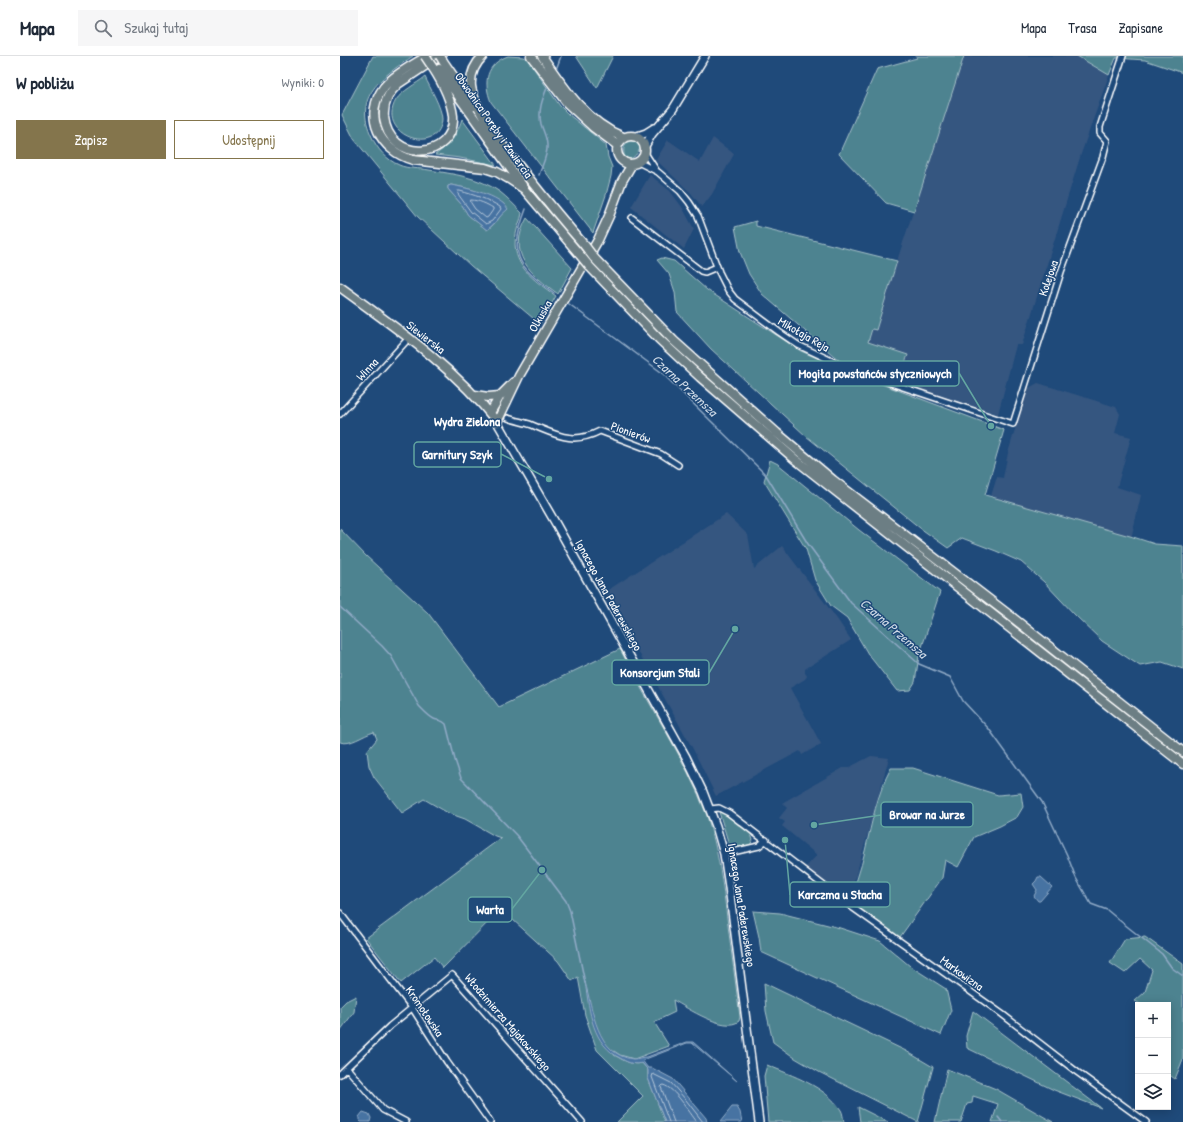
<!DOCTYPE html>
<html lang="pl">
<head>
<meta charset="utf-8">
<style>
	body { margin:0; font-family:"Patrick Hand",sans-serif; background:#f6f6f7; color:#1f2937 }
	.controls { position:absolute; right:12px; bottom:12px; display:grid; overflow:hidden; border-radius:0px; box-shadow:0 2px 10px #0003 }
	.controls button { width:36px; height:36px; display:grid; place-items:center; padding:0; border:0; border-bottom:1px solid #e0e1e3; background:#fff; color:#1f2937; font:20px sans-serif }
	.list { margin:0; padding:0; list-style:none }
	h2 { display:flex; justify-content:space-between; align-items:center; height:52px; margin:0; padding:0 16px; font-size:17px }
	h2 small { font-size:13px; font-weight:400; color:#747a83 }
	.actions { display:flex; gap:8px; padding:12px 16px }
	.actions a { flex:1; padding:9px 0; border:1px solid #84754c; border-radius:0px; text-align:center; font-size:14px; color:#84754c }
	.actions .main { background:#84754c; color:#fff }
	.icon { flex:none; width:22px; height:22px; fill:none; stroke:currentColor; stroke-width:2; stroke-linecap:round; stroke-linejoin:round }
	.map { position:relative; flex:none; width:843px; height:1066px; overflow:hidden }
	header { display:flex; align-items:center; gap:24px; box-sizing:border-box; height:56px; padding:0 20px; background:#fff; border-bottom:1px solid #e0e1e3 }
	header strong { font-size:19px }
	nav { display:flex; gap:22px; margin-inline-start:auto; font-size:14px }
	.search { width:280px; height:36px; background:#f6f6f7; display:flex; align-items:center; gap:10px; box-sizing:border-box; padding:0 14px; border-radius:0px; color:#747a83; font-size:15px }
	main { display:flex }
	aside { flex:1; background:#fff }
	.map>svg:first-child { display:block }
	.built { fill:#365680 }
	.green { fill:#4e8390; stroke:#a6c1c8; fill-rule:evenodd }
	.water { fill:#4773a2; stroke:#91abc7 }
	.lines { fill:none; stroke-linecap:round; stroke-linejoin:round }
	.shore { stroke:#b5c7da; stroke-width:1 }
	.stream { stroke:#91abc7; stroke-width:1.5 }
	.minor-casing { stroke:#fff; stroke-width:8 }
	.secondary-casing { stroke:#fff; stroke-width:10 }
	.primary-casing { stroke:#fff; stroke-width:11 }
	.minor { stroke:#1f4a7a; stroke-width:5 }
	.secondary { stroke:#1f4a7a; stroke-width:7 }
	.primary { stroke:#6c7e84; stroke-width:8 }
	.primary-bridge-casing { stroke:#fff; stroke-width:11; stroke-linecap:butt }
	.primary-bridge { stroke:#6c7e84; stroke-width:8 }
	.labels { text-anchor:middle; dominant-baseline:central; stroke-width:3; stroke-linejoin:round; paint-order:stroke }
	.street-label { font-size:12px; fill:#fff; stroke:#1f4a7a }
	.water-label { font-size:13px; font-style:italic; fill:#d1dce8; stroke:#1f4a7a }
	.neighbourhood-label { font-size:13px; font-weight:bold; fill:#fff; stroke:#1f4a7a }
	.leader { fill:none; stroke:#63a6a1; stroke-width:1.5 }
	.callout-dot { fill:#63a6a1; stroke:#1f4a7a; stroke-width:1.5 }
	.callout { fill:#1f4a7a; stroke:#63a6a1; stroke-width:1.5 }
	.callout-label { font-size:13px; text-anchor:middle; font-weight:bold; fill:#fff }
</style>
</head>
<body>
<header>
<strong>Mapa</strong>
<div class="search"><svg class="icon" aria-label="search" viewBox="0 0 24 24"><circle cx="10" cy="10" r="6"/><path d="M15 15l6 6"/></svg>Szukaj tutaj</div>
<nav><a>Mapa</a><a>Trasa</a><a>Zapisane</a></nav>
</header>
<main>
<aside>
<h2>W pobliżu<small>Wyniki: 0</small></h2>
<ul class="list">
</ul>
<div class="actions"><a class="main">Zapisz</a><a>Udostępnij</a></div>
</aside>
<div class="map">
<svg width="843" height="1066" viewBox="0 0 843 1066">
	<rect width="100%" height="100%" fill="#1f4a7a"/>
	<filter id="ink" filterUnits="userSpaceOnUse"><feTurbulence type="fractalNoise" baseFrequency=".025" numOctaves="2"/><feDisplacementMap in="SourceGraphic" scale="8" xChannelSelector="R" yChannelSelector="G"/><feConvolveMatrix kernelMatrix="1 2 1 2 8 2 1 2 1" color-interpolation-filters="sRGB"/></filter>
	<g filter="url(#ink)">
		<path class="built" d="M624,0h113l32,19 -28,79 -59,191h-6l-18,69 -138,-45 12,-40 4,1 21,-69z
			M373,82l21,16 -22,40 -10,13 -11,-14 -35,-33 12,-20 32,22z
			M310,119l20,16 12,16 12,22 -10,20 -53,-42z
			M698,327l78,24 4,7 -5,19 16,4 -14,50 24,8 -10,44 -140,-43 6,-19 6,1 5,-25 19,-64z
			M386,458l22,21 6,34 28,-23 55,73 14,21 -46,29v4l2,3 -2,3 -15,9 31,56 -19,11 -2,-4 -84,45 -23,-47 -88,-157z
			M531,700l18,2 -40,142 -43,-33 11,-12 -35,-29 3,-4 -6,-4 8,-10 -5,-5 61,-35h5z"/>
		<path class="green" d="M33,0h40c-31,21 -61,40 -41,81 5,12 15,23 27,28 9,4 20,3 30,5 24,4 50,7 71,22 8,6 15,14 22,21 -1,7 -5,14 -6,21 -6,31 18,46 40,62l-16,28 -69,-58 -53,-49 -64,-78 -12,-24zM111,129c19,3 37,9 53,19 -1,12 -8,19 -17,26l-19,-15 -6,-10 -14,-16v-3z
			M168,0l16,1 4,3 32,46 8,8 38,31 2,12 4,10 -1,9 -5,19 -13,38 -102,-131c-8,-20 -5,-38 17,-46z
			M236,0h37l-16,32z
			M576,0h48l-50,155 -28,-8 -47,-49 38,-85 40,-11z
			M737,0h106v17l-38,-13 -29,-2 -7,17z
			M85,21c5,11 17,31 17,42 -2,38 -67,17 -46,-19 6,-9 20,-16 29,-23z
			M122,63l34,46 -36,-7 -25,-3c16,-12 20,-16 27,-36z
			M290,85l8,1 2,6c-1,4 -7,11 -11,11l-5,-2c0,-7 -2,-13 6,-16z
			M187,162l45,50 -14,26c-27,-20 -52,-39 -31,-76z
			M416,165v5l141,35 -21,69 -4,-1 -4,13 40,13c-4,9 -5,22 -16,24l-51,-17 -79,-68 -13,-20 -9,-22 -5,-25z
			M322,202l12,3 33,29 94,61 43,19 160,60 -19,65 145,41 25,8 28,2v123l-21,-7 -22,4 -38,-25 -27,-26 -31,-33 -23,-20 -25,-11 -34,-13 -14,10 -28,-20 -114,-92 -95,-87 -34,-37 -2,-20 -6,-18 -12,-14z
			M430,404l8,4 81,66 81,62 -21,64 -4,26 -5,8 -13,1 -29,-37 -21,-36 -16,-12 -16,-26 -9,-31 -42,-68z
			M0,473l26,27 62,57 71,94 121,-58c28,56 65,108 87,167 11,33 16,68 20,102 4,33 9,66 13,99l-1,4c-14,12 -52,-13 -66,-21l2,12 -21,10 15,24 -35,13 -14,-4 -6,-4v4c9,5 18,11 28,8l6,7v8l17,44h-48l26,-26 -46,-46 -12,-35 -7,-38 -6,4 -14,-20 -57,-52 -58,59 -9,-11 -33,26 -35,-45 135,-100 -6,-2 -30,-17 -17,-6 -24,-14 -22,14 -28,-36 -5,-11 -2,-15 10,-12 -3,-7c-11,3 -24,14 -34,10z
			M551,712h22l85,27 23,-2 2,14 -6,10 -17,9 -26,11 -16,30 -13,-7 -3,18 -42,59h-4l-47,-32c5,-18 12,-36 16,-54 7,-29 12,-57 26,-83z
			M379,756h3l28,20 3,8 -3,5 -20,3z
			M413,855l27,2 60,15 40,13 30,25 36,23 5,21 -10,25 -180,-83 -2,-15z
			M805,881l38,27v95l-8,20 -7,-5v-69h-26l-7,-4 10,-9 7,-22 -12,-11 -15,14 -15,-10 15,-24z
			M424,927l142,68 27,16 -15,55 -99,-50 -24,-14 -22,-16 -7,-31z
			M16,940l-2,16 -14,19v-24l6,-6z
			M633,955l128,97 -47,-18 -87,-42 -1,-12z
			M427,1009c26,11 58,21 74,45 2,3 2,8 3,12h-76l-4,-46z
			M607,1013l49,20 57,33h-61l6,-18 -25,-8 -1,7 -5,1 -6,18h-26z
			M518,1051l30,15h-28z"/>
		<path class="water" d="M111,129c16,3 49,10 57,24 -8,6 -13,15 -21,21l-19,-15 -6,-10 -14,-16v-3z
			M698,821h3l11,10 -12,14h-2l-4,-5 3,-6 -4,-6 3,-3z
			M245,926c8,27 11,73 48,77 5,0 8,-2 14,-2l40,-15h6l44,39 -45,-38h-5l-44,17 1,3 4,5h4l21,11 33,39 1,4h-42l-17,-44v-8l-6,-7c-7,2 -14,0 -20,-4 -31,-15 -32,-47 -37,-77z
			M392,1051h5l3,5 2,10h-22z
			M23,1056l6,2 2,4 -1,4h-9l-2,-2v-3z"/>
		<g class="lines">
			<path class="shore" d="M118,135h2c14,4 28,8 40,16l1,2 -9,12 -6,3 -15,-12 -13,-18z
				M131,144c7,0 16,4 22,8v2l-5,7 -2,1 -11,-9 -4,-6z
				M329,1066l-17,-45 1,-3 18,9 15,17 17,22
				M334,1066l-13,-35 2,-2c12,3 26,27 34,37"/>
			<path class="stream" d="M217,11l4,-11
				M199,119c3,-10 9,-20 8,-30 0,-7 -4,-14 -6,-21 -3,-13 1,-24 6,-36
				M186,153c-17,46 -10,56 28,84
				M229,248l92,68 105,103 42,69 43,59 68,61 31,13 13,24 26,28 53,73 25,53 9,23 15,26 16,6 12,10 43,34 10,14 11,8
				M0,551l42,39 9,10 28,50c5,5 9,10 15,13 5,2 8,1 12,5l9,36 6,18 56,58 49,65 4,10 15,72
				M658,1061l4,5"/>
			<g class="minor-casing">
				<path id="minor" d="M305,97l11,17
					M298,106l20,10 22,19 9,11 9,14 21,56 9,18 7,9 44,33 19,13 51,24 164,55 48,-152 42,-115 4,-16 -7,-8v-6l23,-71
					M292,162l69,53 4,1 12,-5
					M0,358l69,-76
					M168,362c8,3 16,4 24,7 25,10 41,20 68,6l61,23 17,11
					M370,753l9,-1 10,5 120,92 153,109 75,58 69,50
					M384,798l35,-8 7,-6
					M0,857l73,96 34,53 43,60
					M7,1012l36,42 23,12
					M0,1018l50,-48 62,-51 130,147"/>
			</g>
			<g class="secondary-casing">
				<path id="secondary" d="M297,80l9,-3 8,-5
					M305,90l7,-12 21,-25 32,-53
					M157,366l59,102 130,233 17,35 13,34 8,28 5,33 30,235"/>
			</g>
			<g class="primary-casing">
				<path id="primary" d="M87,0c-14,9 -32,18 -43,31 -22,29 -4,64 29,73l72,8 12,4 12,7 15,10 56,66
					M143,0c-8,8 -13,18 -12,30 4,29 38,67 56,90 19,24 38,47 58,70
					M191,0l36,47 26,24 24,18
					M202,0c21,31 45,67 81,81
					M103,5l31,45
					M93,12c9,14 18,31 20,48 3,43 -64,49 -69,1 -1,-13 4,-24 14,-33l42,-28
					M99,13l83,116
					M277 94a14 14 0 1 1 28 0a14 14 0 1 1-28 0Z
					M254,202l80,83 103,92 56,47 175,134 175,138
					M249,210l70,73 41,38 96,83 387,304
					M0,231c56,41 114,80 157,135l22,-46 79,-136 11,-24 13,-35 10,-17
					M135,339l13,2 12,-1
					M150,357l10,-17 14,-14"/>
			</g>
			<use href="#minor" class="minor"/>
			<use href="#secondary" class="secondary"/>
			<use href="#primary" class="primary"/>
			<g class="primary-bridge-casing">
				<path id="primary-bridge" d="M85,0l8,12
					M100,0l3,5
					M245,190l9,12
					M240,199l9,11"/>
			</g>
			<use href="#primary-bridge" class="primary-bridge"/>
		</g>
	</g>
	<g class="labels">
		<g class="street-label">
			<text transform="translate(154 69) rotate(55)">Obwodnica Poręby i Zawiercia</text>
			<text transform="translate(708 222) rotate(-71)">Kolejowa</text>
			<text transform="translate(200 260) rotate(-60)">Olkuska</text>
			<text transform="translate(464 278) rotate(30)">Mikołaja Reja</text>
			<text transform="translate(86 281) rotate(38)">Siewierska</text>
			<text transform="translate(27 313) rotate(-47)">Winna</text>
			<text transform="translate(291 376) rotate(20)">Pionierów</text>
			<text transform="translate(269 539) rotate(61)">Ignacego Jana Paderewskiego</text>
			<text transform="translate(402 849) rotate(81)">Ignacego Jana Paderewskiego</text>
			<text transform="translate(622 917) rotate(36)">Markowizna</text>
			<text transform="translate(85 955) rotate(56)">Kromołowska</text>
			<text transform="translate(168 966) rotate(49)">Włodzimierza Majakowskiego</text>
		</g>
		<g class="water-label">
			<text transform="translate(345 329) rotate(43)">Czarna Przemsza</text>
			<text transform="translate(554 572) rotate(41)">Czarna Przemsza</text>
		</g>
		<g class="neighbourhood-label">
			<text x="127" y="365">Wydra Zielona</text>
		</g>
	</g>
	<path class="leader" d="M651 370L619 317M209 423L161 398M395 573L369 617M474 769L541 759M445 784L450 839M202 814L172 853"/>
	<g class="callout-dot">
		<circle cx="651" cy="370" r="4"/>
		<circle cx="209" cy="423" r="4"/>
		<circle cx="395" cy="573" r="4"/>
		<circle cx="474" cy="769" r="4"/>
		<circle cx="445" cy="784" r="4"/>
		<circle cx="202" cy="814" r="4"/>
	</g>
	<g class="callout">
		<rect x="450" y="305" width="169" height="25" rx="4"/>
		<rect x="74" y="386" width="87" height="25" rx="4"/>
		<rect x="272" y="604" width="97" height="25" rx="4"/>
		<rect x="541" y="746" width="92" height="25" rx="4"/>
		<rect x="450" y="826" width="100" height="25" rx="4"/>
		<rect x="128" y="841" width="44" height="25" rx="4"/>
	</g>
	<g class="callout-label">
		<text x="535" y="322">Mogiła powstańców styczniowych</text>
		<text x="117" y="403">Garnitury Szyk</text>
		<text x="320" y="621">Konsorcjum Stali</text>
		<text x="587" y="763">Browar na Jurze</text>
		<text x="500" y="843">Karczma u Stacha</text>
		<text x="150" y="858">Warta</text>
	</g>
</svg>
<div class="controls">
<button>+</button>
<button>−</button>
<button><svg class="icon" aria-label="layers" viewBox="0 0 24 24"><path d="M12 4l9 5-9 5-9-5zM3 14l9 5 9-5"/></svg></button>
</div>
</div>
</main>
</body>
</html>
